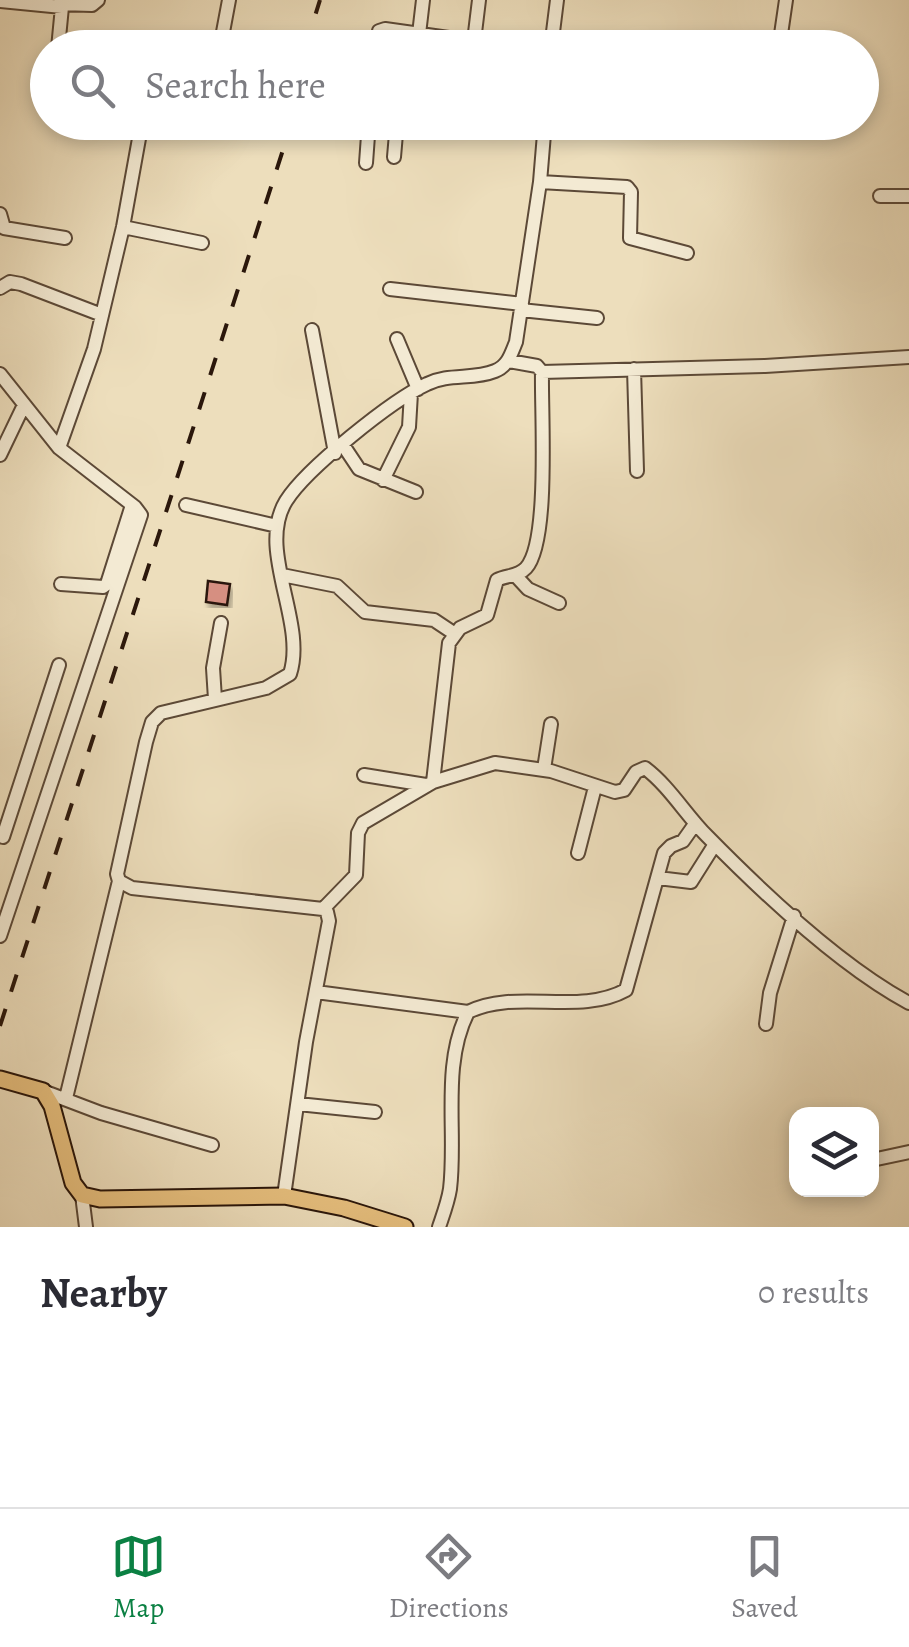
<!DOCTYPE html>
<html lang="en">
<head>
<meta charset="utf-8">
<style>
	body { margin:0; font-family:Alegreya,serif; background:#f2f2f3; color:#2b2b33 }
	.controls { position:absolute; right:30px; bottom:30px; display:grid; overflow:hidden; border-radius:20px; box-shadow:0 5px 15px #0003 }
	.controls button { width:90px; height:90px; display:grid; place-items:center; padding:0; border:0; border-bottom:2px solid #e1e1e2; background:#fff; color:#2b2b33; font:50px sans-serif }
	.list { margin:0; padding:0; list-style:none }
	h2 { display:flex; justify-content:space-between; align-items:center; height:130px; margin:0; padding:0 40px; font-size:42px }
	h2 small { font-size:32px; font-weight:400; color:#7c7c81 }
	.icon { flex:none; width:55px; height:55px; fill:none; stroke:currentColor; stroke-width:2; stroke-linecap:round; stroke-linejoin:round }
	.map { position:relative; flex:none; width:909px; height:1227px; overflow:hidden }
	.search { position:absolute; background:#fff; box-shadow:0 5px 15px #0003; left:30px; right:30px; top:30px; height:110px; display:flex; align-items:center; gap:25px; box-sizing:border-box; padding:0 35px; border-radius:55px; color:#7c7c81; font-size:38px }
	.sheet { height:280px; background:#fff }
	nav { display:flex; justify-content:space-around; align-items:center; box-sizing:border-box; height:140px; border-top:2px solid #e1e1e2; background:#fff; font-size:28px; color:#7c7c81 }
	nav a { display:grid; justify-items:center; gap:5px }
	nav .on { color:#0b8043 }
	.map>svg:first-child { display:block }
	.building { fill:#d68f81; stroke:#2b170b; stroke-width:2.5; filter:url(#shadow) }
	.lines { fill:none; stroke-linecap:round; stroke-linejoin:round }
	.minor-casing { stroke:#5c4937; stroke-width:16 }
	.major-casing { stroke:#2b170b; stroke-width:19 }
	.minor { stroke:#f3ead3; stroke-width:12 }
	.major { stroke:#e6bf7e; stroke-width:15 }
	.rail { stroke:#2b170b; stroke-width:4; stroke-dasharray:18 18; stroke-linecap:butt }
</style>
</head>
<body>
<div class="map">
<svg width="909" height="1227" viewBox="0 0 909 1227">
	<defs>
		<filter id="shadow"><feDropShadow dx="3" dy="5.5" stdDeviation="2.5" flood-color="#0004"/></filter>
	</defs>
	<rect width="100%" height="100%" fill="#eddebc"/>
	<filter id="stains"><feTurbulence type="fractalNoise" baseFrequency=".002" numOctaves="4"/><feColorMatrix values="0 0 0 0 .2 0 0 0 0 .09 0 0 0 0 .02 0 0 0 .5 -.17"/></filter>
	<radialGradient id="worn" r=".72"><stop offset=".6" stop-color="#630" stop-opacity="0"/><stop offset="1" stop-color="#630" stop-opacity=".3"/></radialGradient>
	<path class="building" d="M208,581l22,3 -3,21 -21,-3z"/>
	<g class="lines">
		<g class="minor-casing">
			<path id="minor" d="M0,1l62,6 -4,41
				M59,4l33,1 6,-5
				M419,34l4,-34
				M474,41l5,-41
				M220,48l9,-48
				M376,48l3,-17 6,-2 135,19
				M404,48l1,-16
				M551,48l6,-48
				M779,48l7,-48
				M394,157l3,-35
				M366,163l3,-41
				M540,182l87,5 4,5 -1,46 57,15
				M880,196h29
				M0,214l4,14 61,10
				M123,227l79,16
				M0,288l10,-6 11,2 81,31
				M390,289l132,15
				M521,310l76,8
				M312,330l23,123
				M397,339l21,50
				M634,369l3,102
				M542,372l223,-6 144,-9
				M0,374l59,74 76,59 6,8 -141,421
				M343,445l16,24 57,23
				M59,448l35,-99 29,-122 19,-105
				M0,455l23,-48
				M383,480l26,-53 2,-34
				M186,505l91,21
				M282,575l55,11 28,26 69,8 21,14
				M515,575l13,14 31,14
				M61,584l42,3 4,-3 25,-79
				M215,699l-2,-31 8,-45
				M544,769l7,-45
				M364,775l62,10
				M433,782l16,-139 11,-15 27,-13 10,-35c9,-5 21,-3 29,-12 24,-26 15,-156 16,-196l-5,-6 -28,-5
				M3,837l56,-172
				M578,853l17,-66
				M658,878l33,4 24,-38
				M323,909l33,-34 2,-42 5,-10 70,-41 62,-19 56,8 64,21 9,-2 12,-18 9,-4c24,18 41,47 62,68 54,55 135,131 202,167
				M316,992l152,20
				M766,1024l4,-31 24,-77
				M43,1091l58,22 111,32
				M66,1098l53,-217
				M298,1104l77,8
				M872,1160l37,-8
				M82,1195l4,32
				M284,1196l22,-154 23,-121 -2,-9 -4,-3 -191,-21 -13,-7 -2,-7 29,-132 6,-20 9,-9 105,-25 24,-14c17,-52 -34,-124 -4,-173 20,-32 106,-101 141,-117 22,-11 46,-4 68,-13 13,-5 16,-17 21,-29l24,-160 5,-60
				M439,1227c4,-12 9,-25 11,-38 7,-57 -9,-124 18,-177 48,-24 111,4 158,-22l38,-137 7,-7 12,-5 12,-17"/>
		</g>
		<g class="major-casing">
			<path id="major" d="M0,1079l43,12 9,15 21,77 9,12 18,4 184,-3 60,12 61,19"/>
		</g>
		<use href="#minor" class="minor"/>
		<use href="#major" class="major"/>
		<path class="rail" d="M305,48l15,-48
			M0,1026l292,-904"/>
	</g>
	<rect width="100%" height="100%" filter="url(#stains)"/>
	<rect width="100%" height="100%" fill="url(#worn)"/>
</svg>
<div class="controls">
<button><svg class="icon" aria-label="layers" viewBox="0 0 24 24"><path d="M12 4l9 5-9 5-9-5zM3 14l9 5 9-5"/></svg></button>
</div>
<div class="search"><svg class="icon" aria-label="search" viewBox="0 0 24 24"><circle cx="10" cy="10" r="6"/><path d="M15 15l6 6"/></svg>Search here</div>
</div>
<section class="sheet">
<h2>Nearby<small>0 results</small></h2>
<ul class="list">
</ul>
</section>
<nav>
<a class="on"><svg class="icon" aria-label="map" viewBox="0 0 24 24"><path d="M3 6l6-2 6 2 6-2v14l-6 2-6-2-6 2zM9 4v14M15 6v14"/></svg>Map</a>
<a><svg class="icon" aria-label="directions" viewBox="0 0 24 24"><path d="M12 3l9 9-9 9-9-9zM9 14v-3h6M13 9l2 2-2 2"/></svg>Directions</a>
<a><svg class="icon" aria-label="saved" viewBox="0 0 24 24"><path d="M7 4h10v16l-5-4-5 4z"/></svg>Saved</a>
</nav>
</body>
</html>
